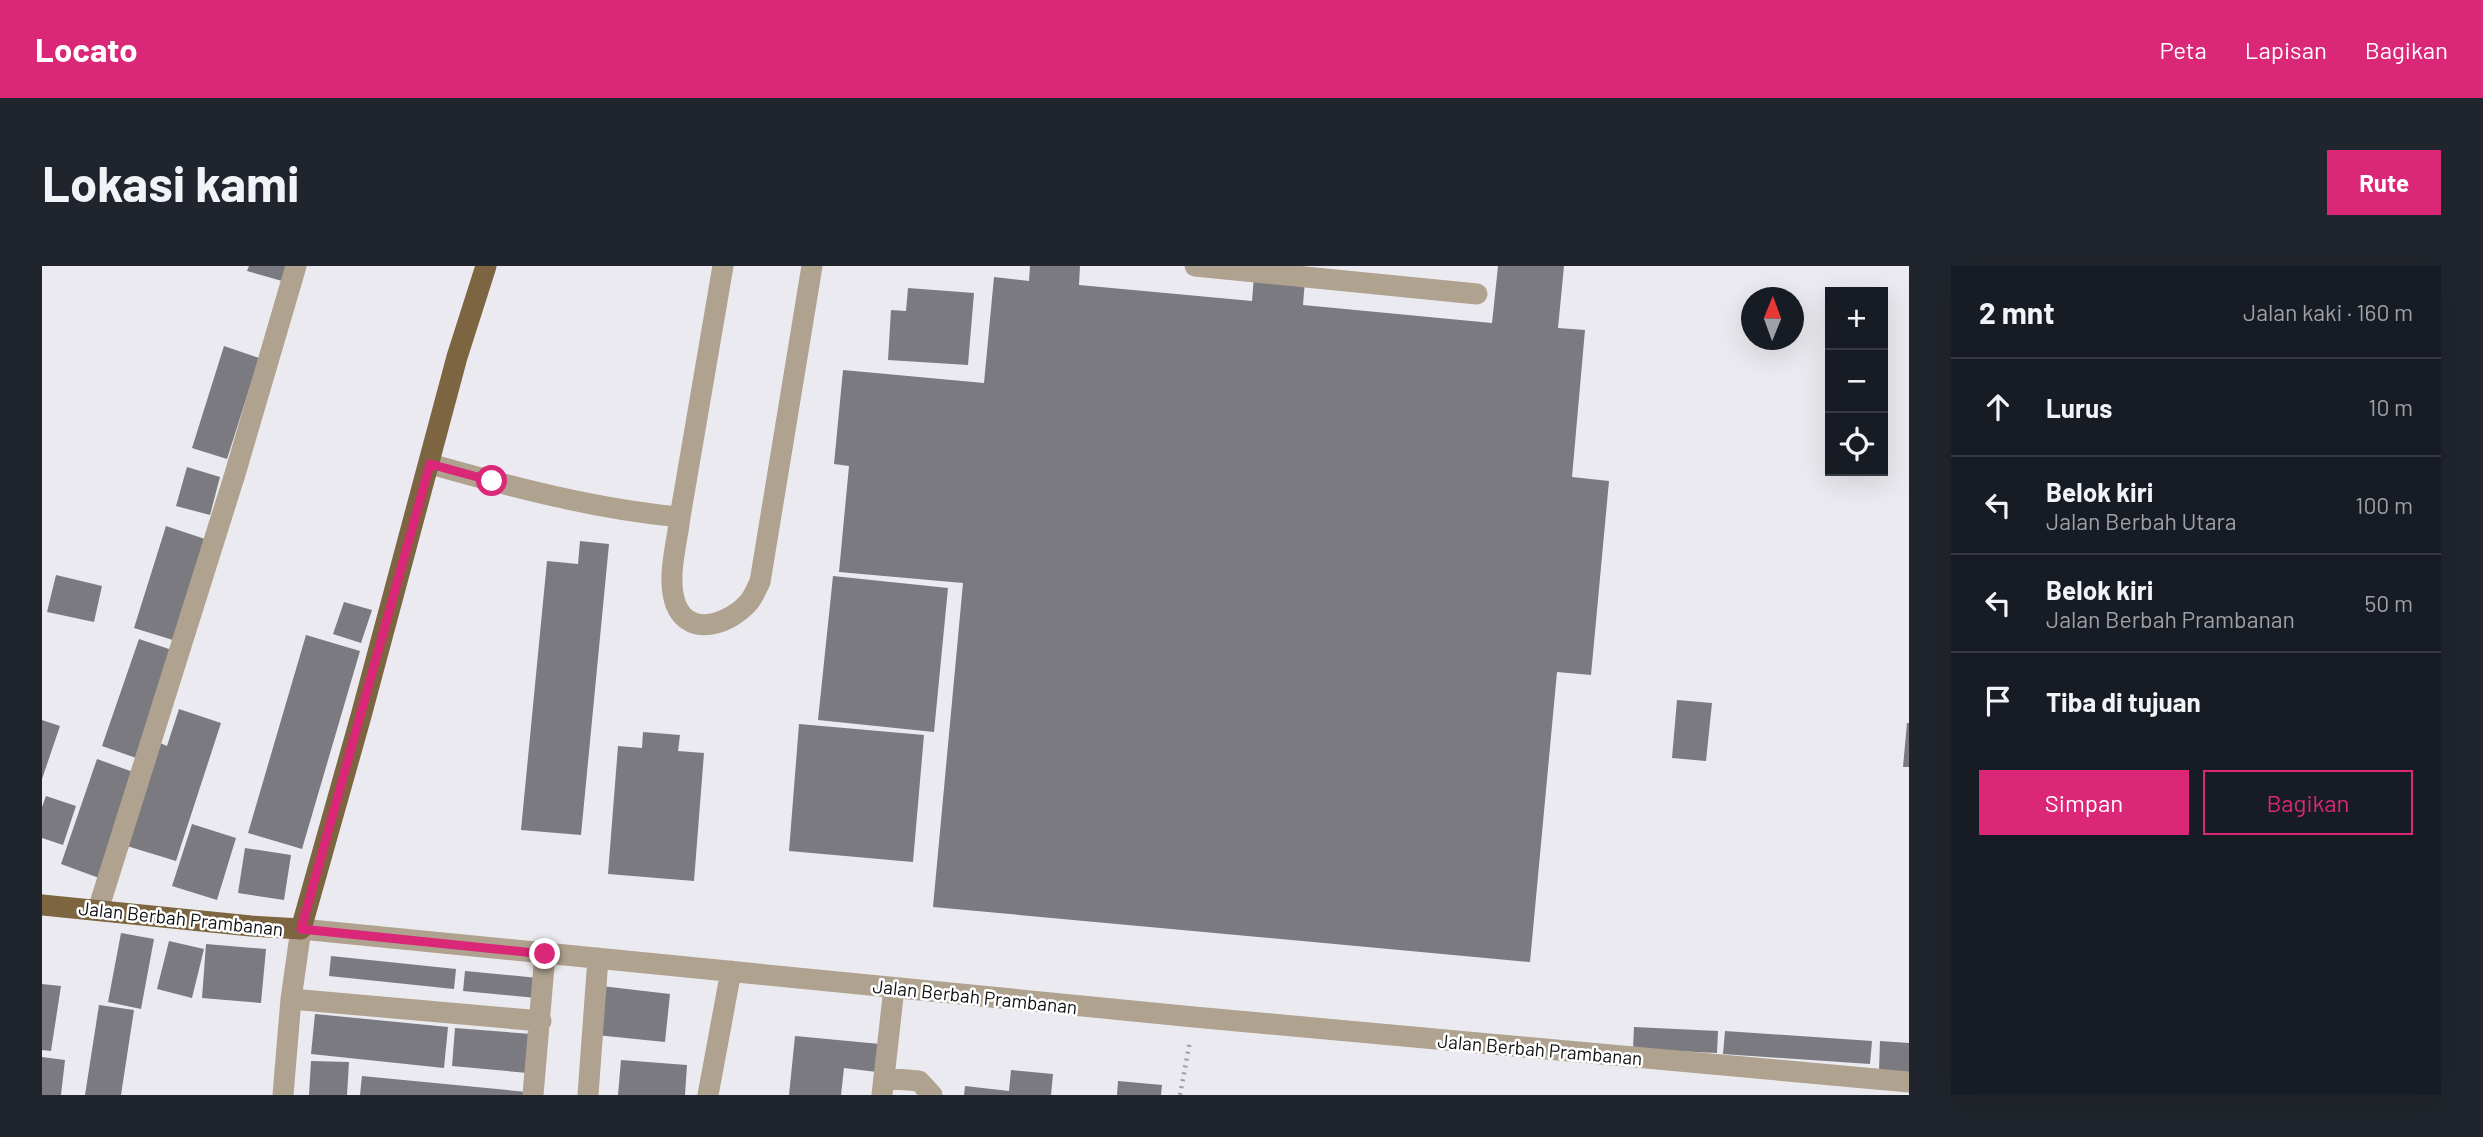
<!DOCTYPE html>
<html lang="id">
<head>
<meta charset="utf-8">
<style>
	body { margin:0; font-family:Barlow,sans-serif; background:#20242c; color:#f1f3f6 }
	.controls { position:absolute; right:21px; top:21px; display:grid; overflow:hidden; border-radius:0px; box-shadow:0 7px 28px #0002 }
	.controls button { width:63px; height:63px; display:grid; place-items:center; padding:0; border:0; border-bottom:2px solid #363941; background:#171b24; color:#f1f3f6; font:35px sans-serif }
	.compass { position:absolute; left:1699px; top:21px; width:63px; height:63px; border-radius:50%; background:#171b24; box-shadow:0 7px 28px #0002; rotate:1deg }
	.stop { position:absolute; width:21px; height:21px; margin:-16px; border:5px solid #db2777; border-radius:50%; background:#fff }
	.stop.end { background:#db2777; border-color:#fff; box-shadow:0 2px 7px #0008 }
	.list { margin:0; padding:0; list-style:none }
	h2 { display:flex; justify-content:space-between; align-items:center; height:91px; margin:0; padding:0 28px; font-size:30px }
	h2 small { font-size:23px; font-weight:400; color:#9ea1a6 }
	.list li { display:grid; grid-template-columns:46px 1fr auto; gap:21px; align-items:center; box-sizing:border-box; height:98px; padding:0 28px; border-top:2px solid #363941 }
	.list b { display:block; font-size:26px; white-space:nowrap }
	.list p { margin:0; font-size:23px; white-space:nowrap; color:#9ea1a6 }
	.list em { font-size:23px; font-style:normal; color:#9ea1a6 }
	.actions { display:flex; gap:14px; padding:21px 28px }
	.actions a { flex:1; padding:16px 0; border:2px solid #db2777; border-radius:0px; text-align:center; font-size:24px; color:#db2777 }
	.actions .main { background:#db2777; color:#fff }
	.icon { flex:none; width:38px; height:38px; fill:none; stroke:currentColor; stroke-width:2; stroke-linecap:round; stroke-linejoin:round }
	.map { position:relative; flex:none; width:1867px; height:829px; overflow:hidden; border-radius:0px }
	header { display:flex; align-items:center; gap:42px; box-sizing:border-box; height:98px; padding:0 35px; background:#db2777; color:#fff }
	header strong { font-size:33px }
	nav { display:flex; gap:38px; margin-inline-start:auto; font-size:24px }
	.intro { display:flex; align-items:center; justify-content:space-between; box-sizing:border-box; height:168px; padding:0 42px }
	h1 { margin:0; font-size:49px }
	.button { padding:18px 32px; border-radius:0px; background:#db2777; color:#fff; font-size:24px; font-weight:700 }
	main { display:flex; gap:42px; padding:0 42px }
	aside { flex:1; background:#171b24; border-radius:0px; box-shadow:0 7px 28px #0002 }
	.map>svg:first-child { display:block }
	.building { fill:#7a7a80 }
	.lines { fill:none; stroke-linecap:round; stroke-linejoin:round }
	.path { stroke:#a0a0a5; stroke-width:4.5; stroke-dasharray:2 5; stroke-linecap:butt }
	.minor { stroke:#afa28e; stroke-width:21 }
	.major { stroke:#7c6540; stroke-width:21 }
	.route { stroke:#db2777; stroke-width:9 }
	.labels { text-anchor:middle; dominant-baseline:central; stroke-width:5; stroke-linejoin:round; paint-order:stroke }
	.street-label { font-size:19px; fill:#101113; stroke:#fff }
</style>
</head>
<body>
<header>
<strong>Locato</strong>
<nav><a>Peta</a><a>Lapisan</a><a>Bagikan</a></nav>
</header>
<div class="intro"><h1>Lokasi kami</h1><a class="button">Rute</a></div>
<main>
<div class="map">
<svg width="1867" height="829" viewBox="0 0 1867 829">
	<rect width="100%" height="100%" fill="#eaeaf0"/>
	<path class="building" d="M207,0h37l-4,15 -35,-10z
		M988,0h50l-1,19 173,16 2,-25 51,4 -2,25 189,18 6,-57h66l-6,62 27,2 -13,147 37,4 -18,194 -34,-3 -27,290 -597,-55 30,-324 -124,-11 10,-106 -15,-2 9,-94 141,13 10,-106 35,4z
		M866,22l66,5 -6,72 -80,-5 3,-50 15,1z
		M182,80l35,12 -32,101 -35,-11z
		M145,201l33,10 -10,38 -34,-9z
		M124,260l39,13 -32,101 -39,-12z
		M538,275l29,3 -28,291 -60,-5 26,-269 31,3z
		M14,309l46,11 -8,36 -47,-10z
		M791,310l115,12 -14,144 -116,-12z
		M302,336l28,8 -11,33 -28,-9z
		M264,369l54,16 -58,198 -54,-16z
		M97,373l36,12 -36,108 -37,-13z
		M1635,434l35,3 -6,58 -34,-3z
		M137,443l42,14 -45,138 -49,-15 33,-103 7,3z
		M0,454l18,6 -18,53z
		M1865,457h2v44h-6z
		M757,458l125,11 -11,127 -124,-11z
		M601,466l37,3 -2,16 26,2 -10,128 -86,-7 10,-128 24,2z
		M55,493l39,14 -37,105 -38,-14z
		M4,530l30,10 -13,39 -21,-7v-31z
		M150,558l44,14 -19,62 -45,-14z
		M203,582l46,7 -7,45 -46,-7z
		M79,667l33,6 -13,70 -33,-7z
		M127,675l35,8 -12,49 -35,-9z
		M164,678l60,5 -5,54 -59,-5z
		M289,690l125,13 -2,20 -125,-13z
		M423,705l73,7 -2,20 -73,-7z
		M0,718l19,2 -10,65 -9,-1z
		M559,720l69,8 -5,48 -69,-7z
		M57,739l35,5 -13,85h-36z
		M273,748l133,13 -4,41 -133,-14z
		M1592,761l84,4 -1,22 -84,-4z
		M413,762l76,6 -3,39 -76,-7z
		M1683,765l147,10 -2,23 -147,-10z
		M753,770l85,8 -3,28 -33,-4 -3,27h-52z
		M1838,775l29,2v30l-30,-1z
		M0,791l23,3 -4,35h-19z
		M579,794l66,5 -2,30h-67z
		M269,795l38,1 -2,33h-38z
		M969,804l42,4 -2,21h-87l1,-9 44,5z
		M320,810l165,16v3h-167z
		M1076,815l44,4 -1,10h-44z"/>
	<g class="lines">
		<path class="path" d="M1138,829l10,-54"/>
		<path class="minor" d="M1153,0l282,28
			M388,198c82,23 165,45 250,53l43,-251
			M638,251c-3,27 -14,62 -4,88 14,34 55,18 73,-3 5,-6 7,-13 11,-20l52,-316
			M56,644l137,-436 61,-208
			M249,733l250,22
			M842,812l35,3 13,14
			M241,829l8,-96 10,-70 893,88 715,65
			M491,829l12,-141
			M546,829l10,-137
			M666,829l23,-124
			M840,829l12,-107"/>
		<path class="major" d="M0,639l209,21 50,3 60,-213 96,-359 29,-91"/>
	</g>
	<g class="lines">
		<path class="route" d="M450,215l-62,-17 -129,465 244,25"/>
	</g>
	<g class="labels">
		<g class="street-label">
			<text transform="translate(139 652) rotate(6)">Jalan Berbah Prambanan</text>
			<text transform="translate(933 730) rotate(6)">Jalan Berbah Prambanan</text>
			<text transform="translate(1498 783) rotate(5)">Jalan Berbah Prambanan</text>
		</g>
	</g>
</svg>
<div class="controls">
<button>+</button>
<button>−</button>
<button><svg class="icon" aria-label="locate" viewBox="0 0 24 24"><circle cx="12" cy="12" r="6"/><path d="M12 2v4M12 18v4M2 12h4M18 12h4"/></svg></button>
</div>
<svg class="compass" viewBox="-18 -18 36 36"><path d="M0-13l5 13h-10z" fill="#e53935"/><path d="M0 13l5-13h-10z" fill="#9ea1a6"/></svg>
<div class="stop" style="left:450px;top:215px"></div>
<div class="stop end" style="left:503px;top:688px"></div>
</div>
<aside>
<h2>2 mnt<small>Jalan kaki · 160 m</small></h2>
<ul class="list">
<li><svg class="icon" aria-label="ahead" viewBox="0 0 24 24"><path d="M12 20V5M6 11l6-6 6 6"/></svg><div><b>Lurus</b></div><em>10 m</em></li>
<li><svg class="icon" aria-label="left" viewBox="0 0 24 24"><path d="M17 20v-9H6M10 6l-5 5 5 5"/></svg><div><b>Belok kiri</b><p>Jalan Berbah Utara</p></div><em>100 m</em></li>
<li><svg class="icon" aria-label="left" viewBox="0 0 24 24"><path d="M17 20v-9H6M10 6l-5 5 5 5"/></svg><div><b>Belok kiri</b><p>Jalan Berbah Prambanan</p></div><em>50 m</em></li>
<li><svg class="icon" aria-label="arrive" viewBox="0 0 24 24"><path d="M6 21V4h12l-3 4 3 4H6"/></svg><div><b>Tiba di tujuan</b></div></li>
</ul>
<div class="actions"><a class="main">Simpan</a><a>Bagikan</a></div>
</aside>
</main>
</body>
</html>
